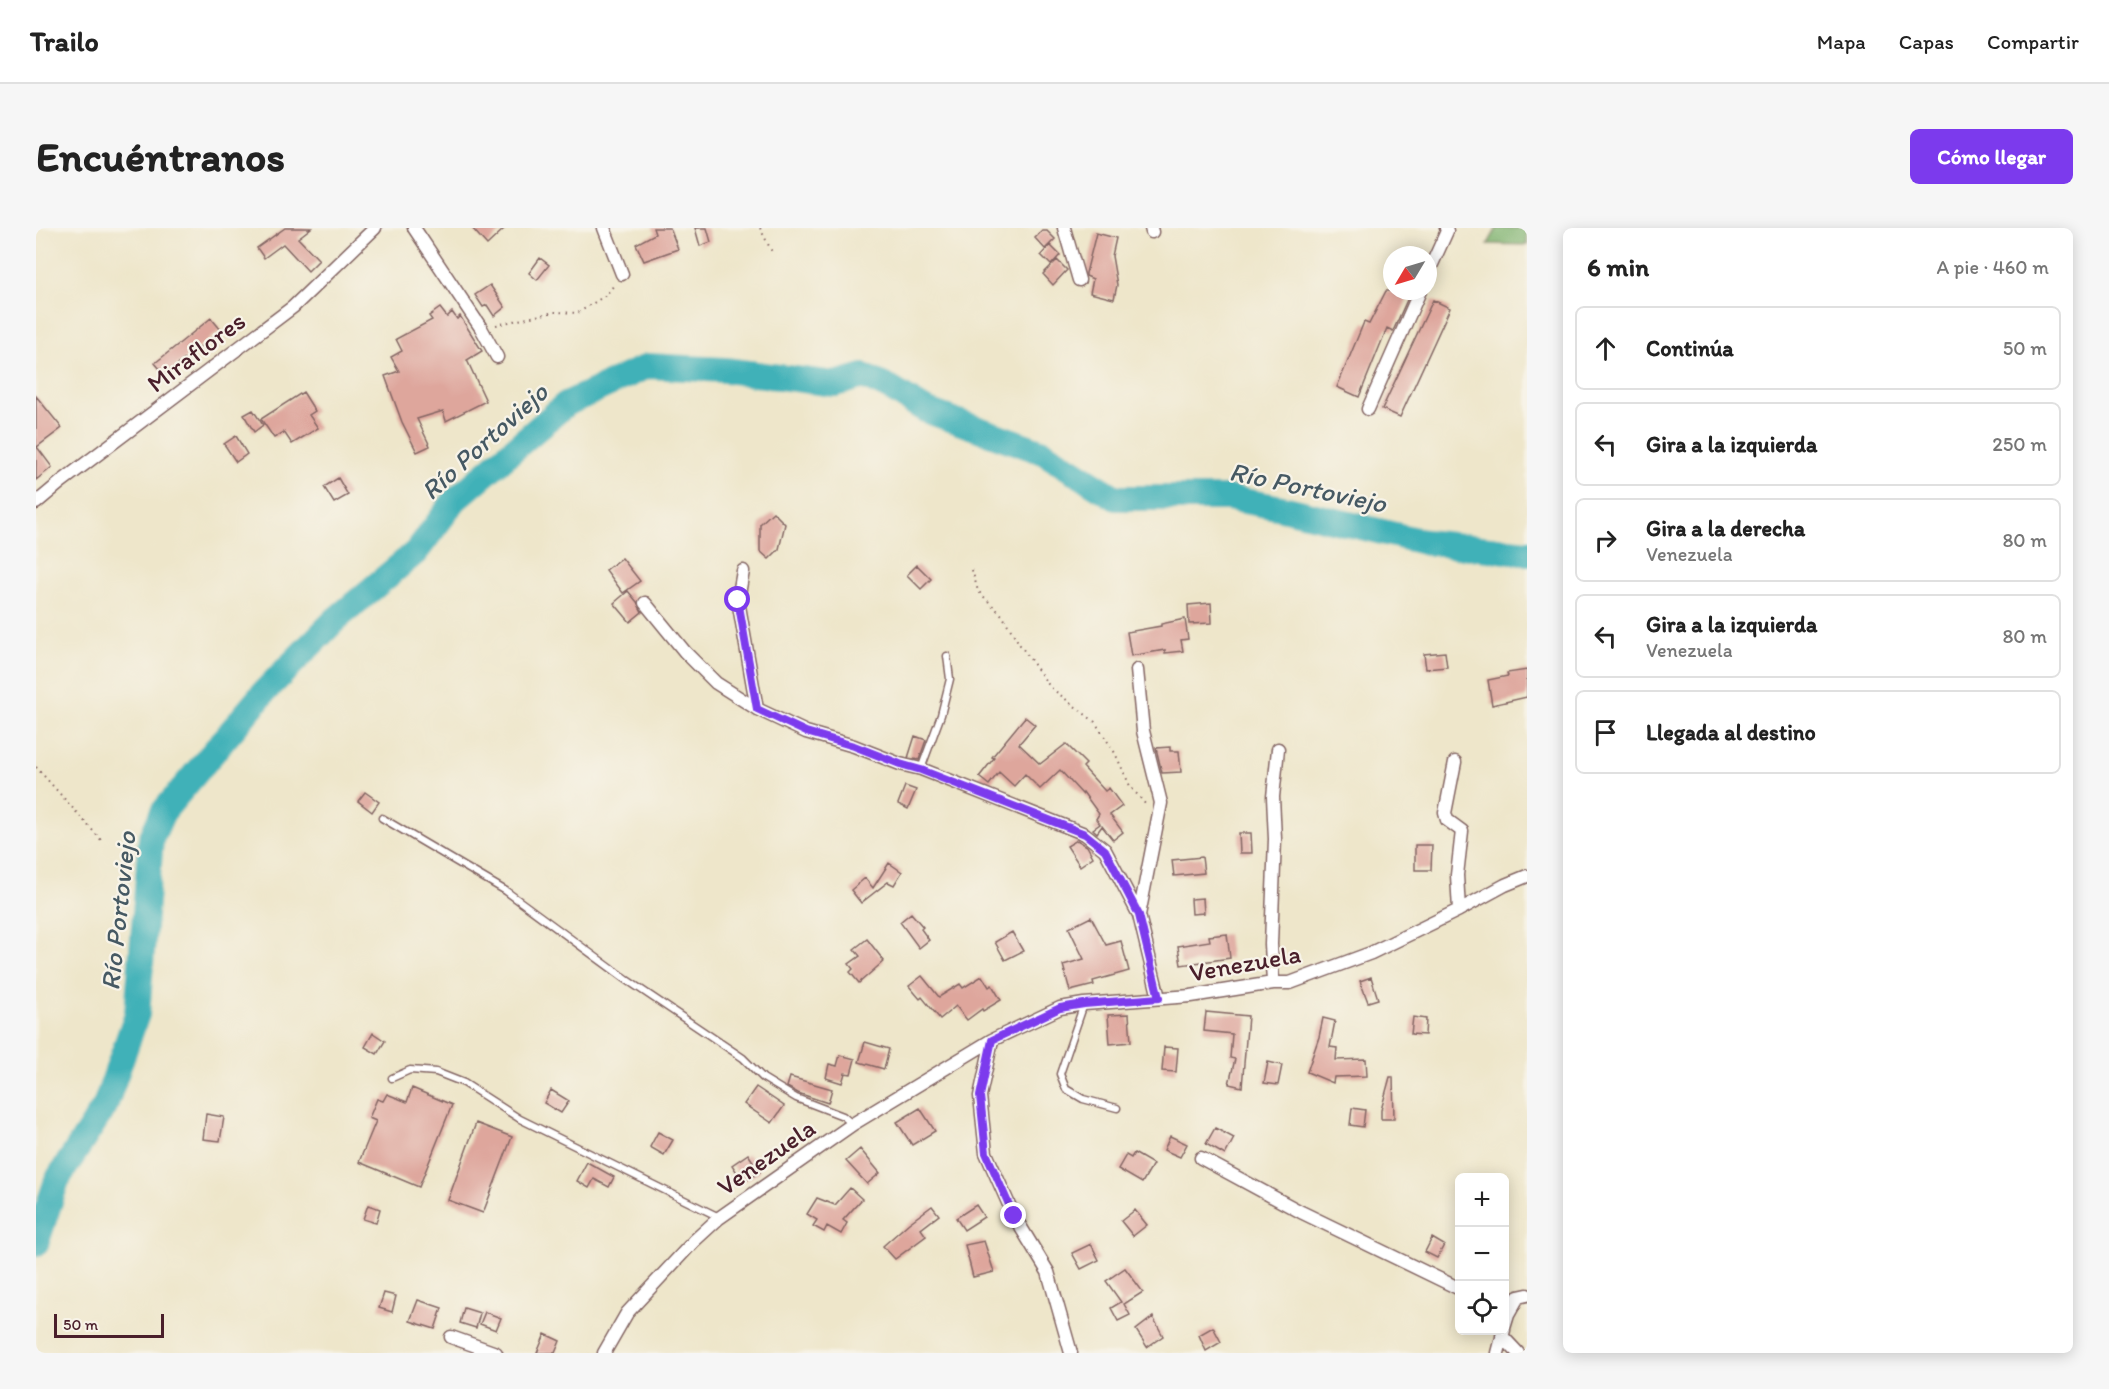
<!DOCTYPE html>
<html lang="es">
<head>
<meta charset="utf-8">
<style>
	body { margin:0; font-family:Itim,sans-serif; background:#f6f6f6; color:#222 }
	.controls { position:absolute; right:18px; bottom:18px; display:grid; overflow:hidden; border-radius:9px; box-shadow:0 3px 15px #0003 }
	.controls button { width:54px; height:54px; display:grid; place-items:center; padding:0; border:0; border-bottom:2px solid #e0e0e0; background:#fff; color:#222; font:30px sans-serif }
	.compass { position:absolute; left:1347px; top:18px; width:54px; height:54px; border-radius:50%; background:#fff; box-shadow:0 3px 15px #0003; rotate:232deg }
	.scale { position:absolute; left:18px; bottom:15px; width:110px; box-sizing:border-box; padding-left:6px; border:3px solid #4a1f2b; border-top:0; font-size:16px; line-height:21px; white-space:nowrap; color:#4a1f2b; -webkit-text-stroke:4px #f7f3e8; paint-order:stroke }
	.stop { position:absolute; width:18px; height:18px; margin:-14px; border:4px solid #7c3aed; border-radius:50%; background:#fff }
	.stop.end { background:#7c3aed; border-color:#fff; box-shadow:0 2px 6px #0008 }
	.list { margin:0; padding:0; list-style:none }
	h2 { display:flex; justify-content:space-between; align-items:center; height:78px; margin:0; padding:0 24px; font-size:26px }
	h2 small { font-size:20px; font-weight:400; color:#767676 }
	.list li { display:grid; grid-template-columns:39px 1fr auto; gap:18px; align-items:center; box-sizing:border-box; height:84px; margin:0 12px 12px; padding:0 12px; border:2px solid #e0e0e0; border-radius:9px }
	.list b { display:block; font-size:22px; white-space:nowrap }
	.list p { margin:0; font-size:20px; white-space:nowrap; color:#767676 }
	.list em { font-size:20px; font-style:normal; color:#767676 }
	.icon { flex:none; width:33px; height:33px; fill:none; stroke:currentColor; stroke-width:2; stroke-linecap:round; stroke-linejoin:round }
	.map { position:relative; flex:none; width:1491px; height:1125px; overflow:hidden; border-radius:9px }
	header { display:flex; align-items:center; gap:36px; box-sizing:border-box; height:84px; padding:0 30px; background:#fff; border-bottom:2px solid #e0e0e0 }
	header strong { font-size:28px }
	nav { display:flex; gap:33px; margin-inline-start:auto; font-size:21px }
	.intro { display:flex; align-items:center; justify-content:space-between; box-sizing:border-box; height:144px; padding:0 36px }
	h1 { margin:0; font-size:42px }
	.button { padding:15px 27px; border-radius:9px; background:#7c3aed; color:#fff; font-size:21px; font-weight:700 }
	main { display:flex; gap:36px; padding:0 36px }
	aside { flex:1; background:#fff; border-radius:9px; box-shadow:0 3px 15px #0003 }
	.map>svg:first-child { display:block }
	.forest { fill:#7eb26e; stroke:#64684c; stroke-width:1.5 }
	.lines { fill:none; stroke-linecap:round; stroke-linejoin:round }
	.river { stroke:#41b1b8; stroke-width:26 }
	.building { fill:#dea69c }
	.service-casing { stroke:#836563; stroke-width:9 }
	.minor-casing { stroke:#836563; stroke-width:15 }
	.path { stroke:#836563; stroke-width:2; stroke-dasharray:1.5 4.5; stroke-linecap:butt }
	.service { stroke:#fff; stroke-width:6 }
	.minor { stroke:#fff; stroke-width:12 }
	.route { stroke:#7c3aed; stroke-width:8 }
	.labels { text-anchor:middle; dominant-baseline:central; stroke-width:4.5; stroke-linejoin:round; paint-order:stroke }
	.street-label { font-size:26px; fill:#4a1f2b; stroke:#f7f3e8 }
	.water-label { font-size:27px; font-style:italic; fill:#465963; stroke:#f7f3e8 }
</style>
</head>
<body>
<header>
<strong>Trailo</strong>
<nav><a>Mapa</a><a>Capas</a><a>Compartir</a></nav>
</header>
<div class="intro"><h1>Encuéntranos</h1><a class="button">Cómo llegar</a></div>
<main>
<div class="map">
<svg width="1491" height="1125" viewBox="0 0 1491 1125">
	<rect width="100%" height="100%" fill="#f7f3e8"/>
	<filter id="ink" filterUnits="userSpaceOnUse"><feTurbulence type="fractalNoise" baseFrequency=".0167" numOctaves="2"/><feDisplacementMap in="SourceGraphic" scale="12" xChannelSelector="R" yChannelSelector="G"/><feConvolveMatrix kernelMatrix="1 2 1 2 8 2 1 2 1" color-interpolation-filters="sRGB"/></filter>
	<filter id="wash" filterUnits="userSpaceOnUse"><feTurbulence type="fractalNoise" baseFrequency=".008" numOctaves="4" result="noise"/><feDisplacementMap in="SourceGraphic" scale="24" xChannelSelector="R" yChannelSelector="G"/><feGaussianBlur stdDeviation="1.35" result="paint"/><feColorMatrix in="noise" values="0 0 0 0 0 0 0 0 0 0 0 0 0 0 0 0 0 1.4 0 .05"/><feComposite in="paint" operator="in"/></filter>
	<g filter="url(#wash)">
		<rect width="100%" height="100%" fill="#eee6ca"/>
		<path class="forest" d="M1461,0h30v17l-39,-1z"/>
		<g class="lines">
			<path class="river" d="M0,1016l21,-64 48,-74 32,-92 14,-175 12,-27 102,-121 70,-71 81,-68 39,-52 111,-96 82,-38 77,4 110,14 28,-8 28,13 34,21 118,42 73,46h112l54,10 142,34 103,11"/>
		</g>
		<g id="blocks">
			<path class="building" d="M249,0h26l-13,10 21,22 -11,11 -25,-27 -19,14 -7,-10z
				M436,0h33l-18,17z
				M617,0h17l8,21 -34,12 -8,-17 19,-10z
				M659,0h12l4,14 -11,4z
				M1006,3h5l8,8 -10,10 -10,-11z
				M1060,5l20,5 -4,18 5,29 -3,14 -24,-6 3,-14 -7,-3v-3z
				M1014,17l10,10 -9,10 -10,-10z
				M504,30l9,7 -12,15 -8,-7z
				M1021,32l10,10 -14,15 -10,-11z
				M454,57l15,22 -11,9 -7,-11 -4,2 -8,-12z
				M1350,63h25l-18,40 -6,-3 -28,69 -22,-10 27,-65 5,2z
				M1397,72l17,8 -50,109 -18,-8z
				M404,80l7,9 5,-5 5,7 3,-3 22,35 -15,9 19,41 -40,20 -3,-10 -26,8 13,27 -13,6 -15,-30 -17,-46 14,-5 -8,-14 11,-6 -6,-12 36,-19 -3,-4z
				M175,90l10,12 -56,45 -10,-12z
				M267,164l12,19 -6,4 9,13 -26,16 -8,-12 -10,6 -13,-19z
				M0,168l26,32 -25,19 15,20 -16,13z
				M217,182l10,15 -9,7 -10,-17z
				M200,208l11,18 -11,8 -12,-18z
				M302,250l10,17 -14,8 -10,-16z
				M737,284l12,12 -6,25 -10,10 -9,-8v-27z
				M586,330l18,23 -17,12 -17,-23z
				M881,337l14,14 -10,10 -14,-14z
				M592,363l9,11 5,10 -12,10 -16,-19z
				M1175,375l1,20 -23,1 -1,-19z
				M1149,391l3,20 -7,1 2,11 -18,2v-3l-34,6 -4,-24 34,-6v-2z
				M1409,424l2,15 -21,2 -2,-15z
				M1491,442v27l-35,8 -4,-25 20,-4 -1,-3z
				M989,489l10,8 -16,19 21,20 26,-20 20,20 -3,3 22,24 4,-3 13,18 -12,9 13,17 -10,8 -11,-14 -5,7 -4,-4 7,-5 -4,-5 3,-5 -16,-22 -1,2 -22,-24 -20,19 -15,-15 -11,12 -15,-14 -10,13 -10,-8 15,-19 -2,-1z
				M879,508l11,4 -7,20 -11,-2z
				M1134,519v4h9l2,21 -19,1 -6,-25z
				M869,558l11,4 -8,19 -10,-5z
				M329,564l14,10 -7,10 -14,-11z
				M1203,605h12l1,20h-12z
				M1041,612l10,6 6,11 -13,9 -13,-20z
				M1379,617h17l-1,25h-16z
				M1166,629l2,16 -30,3 -2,-16z
				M853,635l13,9 -8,13 -6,-3 -27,21 -10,-13 14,-12 8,10z
				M1167,670l1,15 -12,1 -1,-15z
				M875,685l12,14 -2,2 8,11 -10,8 -19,-26z
				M1055,689l15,28 15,-4 8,30 -36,10 1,4 -24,6 -7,-26 21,-6 -15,-31z
				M976,704l11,19 -18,9 -10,-18z
				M1191,706l3,24 -49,7 -3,-19 32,-5 -1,-5z
				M831,711l17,22 -25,22 -9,-11 3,-3 -4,-5 11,-8 -6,-7z
				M886,748l17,21 21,-13 3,4 19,-12 7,11 3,-2 9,15 -18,11 -1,-2 -15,11 -11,-14 -16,13 -18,-22 -2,2 -11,-13z
				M1335,749l7,22 -10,3 -8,-21z
				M1170,784l42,4 -6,71 -13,-3 6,-25 -5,-1 2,-24 -28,-3z
				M1093,786l2,28 -21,2 -2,-29z
				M1377,789l13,2 -1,16 -14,-1z
				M1287,790l12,3 -5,26 7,1 -1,12 30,-1 1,17 -33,1 -1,6 -26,-11 12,-35z
				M337,805l12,8 -8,13 -12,-7z
				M829,814l24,7 -5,20 -25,-7z
				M1128,819l14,1 -2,24 -14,-1z
				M804,827l15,4 -4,15 -6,-1 -3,10 -16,-5 3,-14 8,2z
				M1232,834l14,3 -4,20 -14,-2z
				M754,849l42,12 -4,14 -30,-10 -11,-6z
				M1354,849h3l1,42h-13v-9z
				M720,859l28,19 -12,17 -28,-19z
				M376,860l40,17 -33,82 -60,-25 17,-41 -7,-3 8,-19 6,2 4,-7 20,8z
				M515,862l18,11 -8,12 -17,-10z
				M884,880l15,23 -23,14 -15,-23z
				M1316,880l13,2 -2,17 -13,-2z
				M170,886l18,3 -4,24 -17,-2z
				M440,895l36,14 -29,76 -35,-13z
				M1179,900l19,10 -9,17 -19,-11z
				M622,904l15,8 -9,15 -14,-8z
				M1134,908l17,8 -7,13 -16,-7z
				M824,921l20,24 -13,11 -21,-23z
				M1098,925l19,11 -11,19 -24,-14 8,-14 5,3z
				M712,926l12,18 -15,9 -1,-2 -2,1 -10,-15z
				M551,934l27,15 -5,10 -15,-8 -5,9 -12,-7z
				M814,960l12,11 -19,21 4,3 -6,11 -14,-8 -3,6 -11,-6 4,-6 -10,-6 10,-16 18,7z
				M332,977l12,4 -4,14 -13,-4z
				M940,977l8,12 -20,13 -8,-12z
				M896,978l7,9 -18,14 5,7 -31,23 -12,-13 26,-23z
				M1099,982l12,15 -14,11 -12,-15z
				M1396,1010l12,7 -7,13 -12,-6z
				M948,1013l10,31 -21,5 -8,-32z
				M1055,1016l8,16 -18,9 -9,-16z
				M1089,1040l18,24 -19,12 6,11 -12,6 -7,-13 10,-6 -15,-21z
				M348,1065l12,3 -4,16 -13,-4z
				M382,1072l24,8 -7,21 -25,-8z
				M428,1080l16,5 -4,15 -16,-5z
				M449,1084l16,6 -5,12 -16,-6z
				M1117,1089l10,19 -16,11 -11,-17z
				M1177,1099l8,15 -15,9 -7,-16z
				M509,1106l15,7 -5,12h-18z"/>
		</g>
	</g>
	<g filter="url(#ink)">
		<use href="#blocks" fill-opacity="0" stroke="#836563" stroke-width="1.5"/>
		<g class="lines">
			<g class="service-casing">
				<path id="service" d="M885,541l20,-54 9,-36 -3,-23
					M346,590l124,73 121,89 116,78 20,20 33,20 47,18 9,8
					M1048,776l-24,70 6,15 17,10 34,9
					M356,850l18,-8 26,2 28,11 56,36 199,98"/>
			</g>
			<g class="minor-casing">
				<path id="minor" d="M378,0l67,100 16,29
					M568,0l18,46
					M1028,0l15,52
					M1115,0l1,4
					M1392,45l19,-42 -1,-3
					M1332,181l52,-118
					M0,275l25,-21 232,-175 82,-79
					M707,343l-5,29 19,109
					M609,375l40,49 31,31 41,26 49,23 48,14 46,18 21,5 164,65 20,16 34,65 20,83
					M1101,442l6,61 18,72 -22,112
					M1419,534l-10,51 2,7 15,11 -5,44 2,35
					M1237,755l-2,-39 4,-105 -2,-42 5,-48
					M956,812l-12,56 6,57 28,63 34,56 23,81
					M1165,930l100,54 159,77
					M1468,1100l4,-13 10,-18 9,-2
					M1466,1108l16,17
					M415,1109l45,16
					M568,1125l23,-40 67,-72 25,-23 134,-94 139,-84 68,-32 24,-4 107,-8 82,-13h17l81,-30 88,-43 46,-25 22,-9
					M1462,1125l6,-23"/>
			</g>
			<path class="path" d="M724,0l12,24
				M460,97l58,-13 24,1 28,-18 8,-10
				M936,342l6,21 24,24 18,30 30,42 45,35 20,31 15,33 16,19
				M0,539l66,74"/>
			<use href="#service" class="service"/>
			<use href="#minor" class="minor"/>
		</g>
	</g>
	<g class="lines" filter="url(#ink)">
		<path class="route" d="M702,372l19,109 49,23 48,14 46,18 21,6 164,64 20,16 34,65 20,83 -75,6 -24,4 -68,32 -12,56 6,57 28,63"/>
	</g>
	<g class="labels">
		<g class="street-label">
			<text transform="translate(160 124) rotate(-37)">Miraflores</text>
			<text transform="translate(1209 735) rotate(-10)">Venezuela</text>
			<text transform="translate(730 929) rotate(-35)">Venezuela</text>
		</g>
		<g class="water-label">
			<text transform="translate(448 213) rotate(-42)">Río Portoviejo</text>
			<text transform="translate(1272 259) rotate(12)">Río Portoviejo</text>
			<text transform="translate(82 683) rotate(-84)">Río Portoviejo</text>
		</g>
	</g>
</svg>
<div class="controls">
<button>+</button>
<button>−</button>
<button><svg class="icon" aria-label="locate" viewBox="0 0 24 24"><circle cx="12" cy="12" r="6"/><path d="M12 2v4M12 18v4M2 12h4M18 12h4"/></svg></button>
</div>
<svg class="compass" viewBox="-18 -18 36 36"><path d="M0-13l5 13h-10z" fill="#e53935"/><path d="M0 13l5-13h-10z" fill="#767676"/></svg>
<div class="scale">50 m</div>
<div class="stop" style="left:702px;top:372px"></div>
<div class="stop end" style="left:978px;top:988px"></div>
</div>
<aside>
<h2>6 min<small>A pie · 460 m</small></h2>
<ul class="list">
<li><svg class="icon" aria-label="ahead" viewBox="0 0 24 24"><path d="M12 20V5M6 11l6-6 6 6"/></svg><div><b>Continúa</b></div><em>50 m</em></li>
<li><svg class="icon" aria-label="left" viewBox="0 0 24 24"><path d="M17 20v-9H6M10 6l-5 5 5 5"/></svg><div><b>Gira a la izquierda</b></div><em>250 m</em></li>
<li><svg class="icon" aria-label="right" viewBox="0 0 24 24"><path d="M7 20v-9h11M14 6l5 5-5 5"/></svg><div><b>Gira a la derecha</b><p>Venezuela</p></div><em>80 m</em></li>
<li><svg class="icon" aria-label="left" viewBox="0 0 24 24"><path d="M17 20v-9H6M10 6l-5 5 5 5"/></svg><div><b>Gira a la izquierda</b><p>Venezuela</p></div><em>80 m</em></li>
<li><svg class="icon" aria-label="arrive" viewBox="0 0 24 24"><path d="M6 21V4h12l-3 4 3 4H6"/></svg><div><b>Llegada al destino</b></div></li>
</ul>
</aside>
</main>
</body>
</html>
